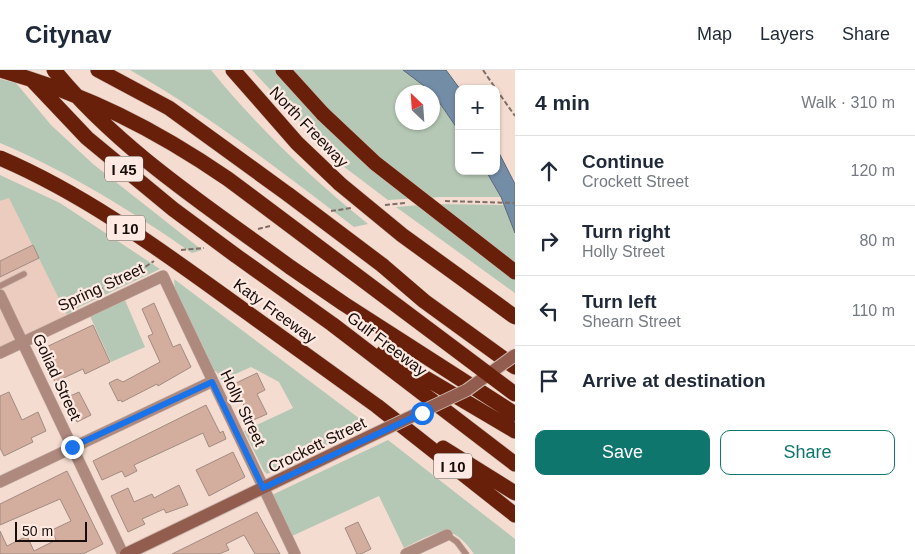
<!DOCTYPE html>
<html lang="en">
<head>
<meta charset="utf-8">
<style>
	body { margin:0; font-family:Arial,sans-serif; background:#f2f2f3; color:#1f2937 }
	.controls { position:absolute; right:15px; top:15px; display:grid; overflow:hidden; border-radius:10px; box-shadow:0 1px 4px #0004 }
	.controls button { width:45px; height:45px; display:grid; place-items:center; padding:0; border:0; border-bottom:1px solid #e0e1e3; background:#fff; color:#1f2937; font:25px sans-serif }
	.compass { position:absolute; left:395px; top:15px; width:45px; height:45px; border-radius:50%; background:#fff; box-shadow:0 1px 4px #0004; rotate:335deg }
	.scale { position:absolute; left:15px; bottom:12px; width:72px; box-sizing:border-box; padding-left:5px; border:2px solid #170e0b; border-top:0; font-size:14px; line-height:18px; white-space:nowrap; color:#170e0b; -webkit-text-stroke:4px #feeae2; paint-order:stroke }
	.stop { position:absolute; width:15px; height:15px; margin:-11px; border:4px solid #1a73e8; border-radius:50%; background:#fff }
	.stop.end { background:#1a73e8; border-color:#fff; box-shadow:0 1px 5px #0008 }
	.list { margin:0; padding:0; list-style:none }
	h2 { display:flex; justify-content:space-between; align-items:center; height:65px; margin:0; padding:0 20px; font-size:21px }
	h2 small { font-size:16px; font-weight:400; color:#747a83 }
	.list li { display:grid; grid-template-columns:32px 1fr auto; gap:15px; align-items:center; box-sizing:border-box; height:70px; padding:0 20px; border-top:1px solid #e0e1e3 }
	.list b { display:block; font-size:19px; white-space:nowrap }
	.list p { margin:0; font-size:16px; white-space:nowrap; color:#747a83 }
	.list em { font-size:16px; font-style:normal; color:#747a83 }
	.actions { display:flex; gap:10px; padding:15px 20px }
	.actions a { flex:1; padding:11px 0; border:1px solid #0f766e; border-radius:10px; text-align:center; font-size:18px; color:#0f766e }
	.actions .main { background:#0f766e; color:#fff }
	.icon { flex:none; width:28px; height:28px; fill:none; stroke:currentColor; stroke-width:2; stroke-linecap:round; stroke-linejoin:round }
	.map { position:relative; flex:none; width:515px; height:484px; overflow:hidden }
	header { display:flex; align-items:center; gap:30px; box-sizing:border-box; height:70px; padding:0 25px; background:#fff; border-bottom:1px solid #e0e1e3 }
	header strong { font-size:24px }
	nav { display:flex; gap:28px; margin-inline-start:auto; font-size:18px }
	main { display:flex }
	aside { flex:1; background:#fff }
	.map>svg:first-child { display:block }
	.built { fill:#ecccbf }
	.green { fill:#b5c7b5 }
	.water { fill:#748da7; stroke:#586778 }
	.building { fill:#d3ae9f; stroke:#a18b81 }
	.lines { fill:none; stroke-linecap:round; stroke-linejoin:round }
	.lane-casing { stroke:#ccb7ad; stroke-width:7 }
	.street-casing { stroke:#ccb7ad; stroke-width:12 }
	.secondary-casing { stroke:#ccb7ad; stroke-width:14 }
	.highway-casing { stroke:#ccb7ad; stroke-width:16 }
	.path { stroke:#7e6e67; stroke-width:2; stroke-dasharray:5 2.5; stroke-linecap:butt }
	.lane { stroke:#ae897e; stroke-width:5.5 }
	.street { stroke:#ae897e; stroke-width:11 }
	.secondary { stroke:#925d4e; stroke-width:12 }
	.highway { stroke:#69200a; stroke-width:15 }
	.secondary-bridge-casing { stroke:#ccb7ad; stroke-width:14; stroke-linecap:butt }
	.highway-bridge-casing { stroke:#ccb7ad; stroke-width:16; stroke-linecap:butt }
	.secondary-bridge { stroke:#925d4e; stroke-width:12 }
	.highway-bridge { stroke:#69200a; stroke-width:15 }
	.route { stroke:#1a73e8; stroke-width:6 }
	.labels { text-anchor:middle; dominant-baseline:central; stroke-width:4.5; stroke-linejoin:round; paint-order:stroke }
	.shield { fill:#feeae2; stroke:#5c504c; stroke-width:1 }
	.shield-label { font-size:15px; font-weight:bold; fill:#170e0b }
	.street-label { font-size:16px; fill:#170e0b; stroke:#feeae2 }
</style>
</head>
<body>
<header>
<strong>Citynav</strong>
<nav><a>Map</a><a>Layers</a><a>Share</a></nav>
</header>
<main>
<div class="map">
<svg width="515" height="484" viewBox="0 0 515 484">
	<rect width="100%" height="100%" fill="#f4dcd1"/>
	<path class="built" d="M9,127l58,118 -67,32v-146z"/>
	<path class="green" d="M130,0h81c48,59 98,106 157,154l-14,3c-72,-55 -145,-112 -224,-157z
		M252,0h151l22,15 6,7h-29v30h30l1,-27 26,36v40h27l15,26h-61l-52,3 -49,-37z
		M0,9l16,4 35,42 42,39 109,86 -10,3c-62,-43 -123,-81 -192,-110z
		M0,105l60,28 100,66 -81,38 -12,8 -58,-117 -9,3z
		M432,134l72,1 11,28v60l-119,-86z
		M174,209l194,146 -101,49 -3,-3 -20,-40 49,-23 -14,-26 -28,-15 -29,13 -6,-9 -4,1 -37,-82z
		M125,230l20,47 -34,15 -21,-46z
		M388,370l127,99v15h-41c-25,-35 -36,-22 -70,-6l-25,-52 -87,40 -20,-41z"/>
	<path class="water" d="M403,0h43l14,19 -1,42 -27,-39z
		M496,77l19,37v49l-14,-36 -15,-26h10z"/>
	<path class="building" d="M33,175l6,13 -39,19v-16z
		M154,233l19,44 7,-3 11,23 -33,19 -1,-2 -35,18 -1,-2 -3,1 -9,-18 8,-4 6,3 37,-20 -12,-26 5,-2 -11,-25z
		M93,255l17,37 -25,12 -2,-5 -28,13 -15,-30 2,-3z
		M257,303l8,17 -8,4 10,20 -18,8 -5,-11 2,-1 -12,-26z
		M9,322l13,28 16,-8 8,19 -15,7 2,4 -29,14 -4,-8v-52z
		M79,322l12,23 -14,7 -9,-18 4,-2 -2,-6z
		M206,335l14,28 3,-2 3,8 -17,8 -6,-14 -69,32 3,6 -12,6 -3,-6 -20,9 -9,-19z
		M233,382l12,25 -36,19 -13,-26z
		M67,401l36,73 -20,10h-83v-23l7,15 20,-10 7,15 22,-11 -4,-10 19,-9 -11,-22 -60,26v-21z
		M179,415l9,20 -22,8 -2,-4 -22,10 3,5 -17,8 -17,-36 17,-8 6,14 18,-8 2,4z
		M257,442l23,42h-25l-11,-19 -18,9 3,6 -10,4h-47z
		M358,452l13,27 -10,5h-4l-12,-26z"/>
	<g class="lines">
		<g class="lane-casing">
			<path id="lane" d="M0,216l24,-12
				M447,465l10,7 9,12"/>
		</g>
		<g class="street-casing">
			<path id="street" d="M0,225l123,259
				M0,283l163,-77 132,278
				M0,412l211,-100
				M406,484l41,-19"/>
		</g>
		<g class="secondary-casing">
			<path id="secondary" d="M126,484l211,-102"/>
		</g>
		<g class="highway-casing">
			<path id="highway" d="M98,0l71,38 120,87
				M233,0l64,73 43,41
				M283,0l40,44
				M235,185l97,69 183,140
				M382,195l42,36 91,66
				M290,197l54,37 171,110
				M245,241l132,95 138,109
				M383,283l132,78
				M443,378l72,45"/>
		</g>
		<path class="path" d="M483,0l13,19
			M496,19l19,27
			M445,131l70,2
			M385,135l20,-2
			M331,141l20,-3
			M258,159l12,-3
			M181,180l23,-2
			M73,236l20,-13 46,-22 15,-10"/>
		<use href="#lane" class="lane"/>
		<use href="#street" class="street"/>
		<use href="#secondary" class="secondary"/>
		<use href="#highway" class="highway"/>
		<g class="secondary-bridge-casing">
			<path id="secondary-bridge" d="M337,382l130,-62 48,-35"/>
		</g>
		<g class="highway-bridge-casing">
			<path id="highway-bridge" d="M0,0c86,24 155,59 228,109l287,215
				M54,0c64,79 154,137 236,197
				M33,11l54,57 86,71 62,46
				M323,44l52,49 140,109
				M0,88c89,38 167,97 245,153
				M340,114l62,51 113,82
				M289,125l93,70"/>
		</g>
		<use href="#secondary-bridge" class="secondary-bridge"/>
		<use href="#highway-bridge" class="highway-bridge"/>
	</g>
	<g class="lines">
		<path class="route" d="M72,377l140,-65 51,106 159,-75"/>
	</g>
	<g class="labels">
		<g class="shield">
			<rect x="105" y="86.5" width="38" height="25" rx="4"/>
			<rect x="107" y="145.5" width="38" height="25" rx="4"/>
			<rect x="434" y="383.5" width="38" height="25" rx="4"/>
		</g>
		<g class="shield-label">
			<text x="124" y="99">I 45</text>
			<text x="126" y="158">I 10</text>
			<text x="453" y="396">I 10</text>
		</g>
		<g class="street-label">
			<text transform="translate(309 57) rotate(46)">North Freeway</text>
			<text transform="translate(101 217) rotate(-25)">Spring Street</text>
			<text transform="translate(275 241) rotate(36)">Katy Freeway</text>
			<text transform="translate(387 274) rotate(37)">Gulf Freeway</text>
			<text transform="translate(57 307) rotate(65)">Goliad Street</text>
			<text transform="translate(243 338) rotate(64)">Holly Street</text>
			<text transform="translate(317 375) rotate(-26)">Crockett Street</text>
		</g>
	</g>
</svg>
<div class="controls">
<button>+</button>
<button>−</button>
</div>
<svg class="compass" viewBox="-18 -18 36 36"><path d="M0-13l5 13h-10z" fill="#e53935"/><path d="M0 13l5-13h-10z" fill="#747a83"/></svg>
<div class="scale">50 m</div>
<div class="stop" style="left:422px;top:343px"></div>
<div class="stop end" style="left:72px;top:377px"></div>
</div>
<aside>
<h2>4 min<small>Walk · 310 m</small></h2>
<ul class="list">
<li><svg class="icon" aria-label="ahead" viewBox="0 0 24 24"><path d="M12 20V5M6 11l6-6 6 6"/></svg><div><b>Continue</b><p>Crockett Street</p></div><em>120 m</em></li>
<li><svg class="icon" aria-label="right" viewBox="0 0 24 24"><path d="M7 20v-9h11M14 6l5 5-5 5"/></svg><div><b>Turn right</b><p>Holly Street</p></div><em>80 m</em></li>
<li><svg class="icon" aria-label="left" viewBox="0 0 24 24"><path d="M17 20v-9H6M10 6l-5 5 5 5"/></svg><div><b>Turn left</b><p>Shearn Street</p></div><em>110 m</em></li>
<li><svg class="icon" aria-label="arrive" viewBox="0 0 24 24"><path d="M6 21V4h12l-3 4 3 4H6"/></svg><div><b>Arrive at destination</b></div></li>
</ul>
<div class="actions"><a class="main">Save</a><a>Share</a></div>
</aside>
</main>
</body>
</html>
